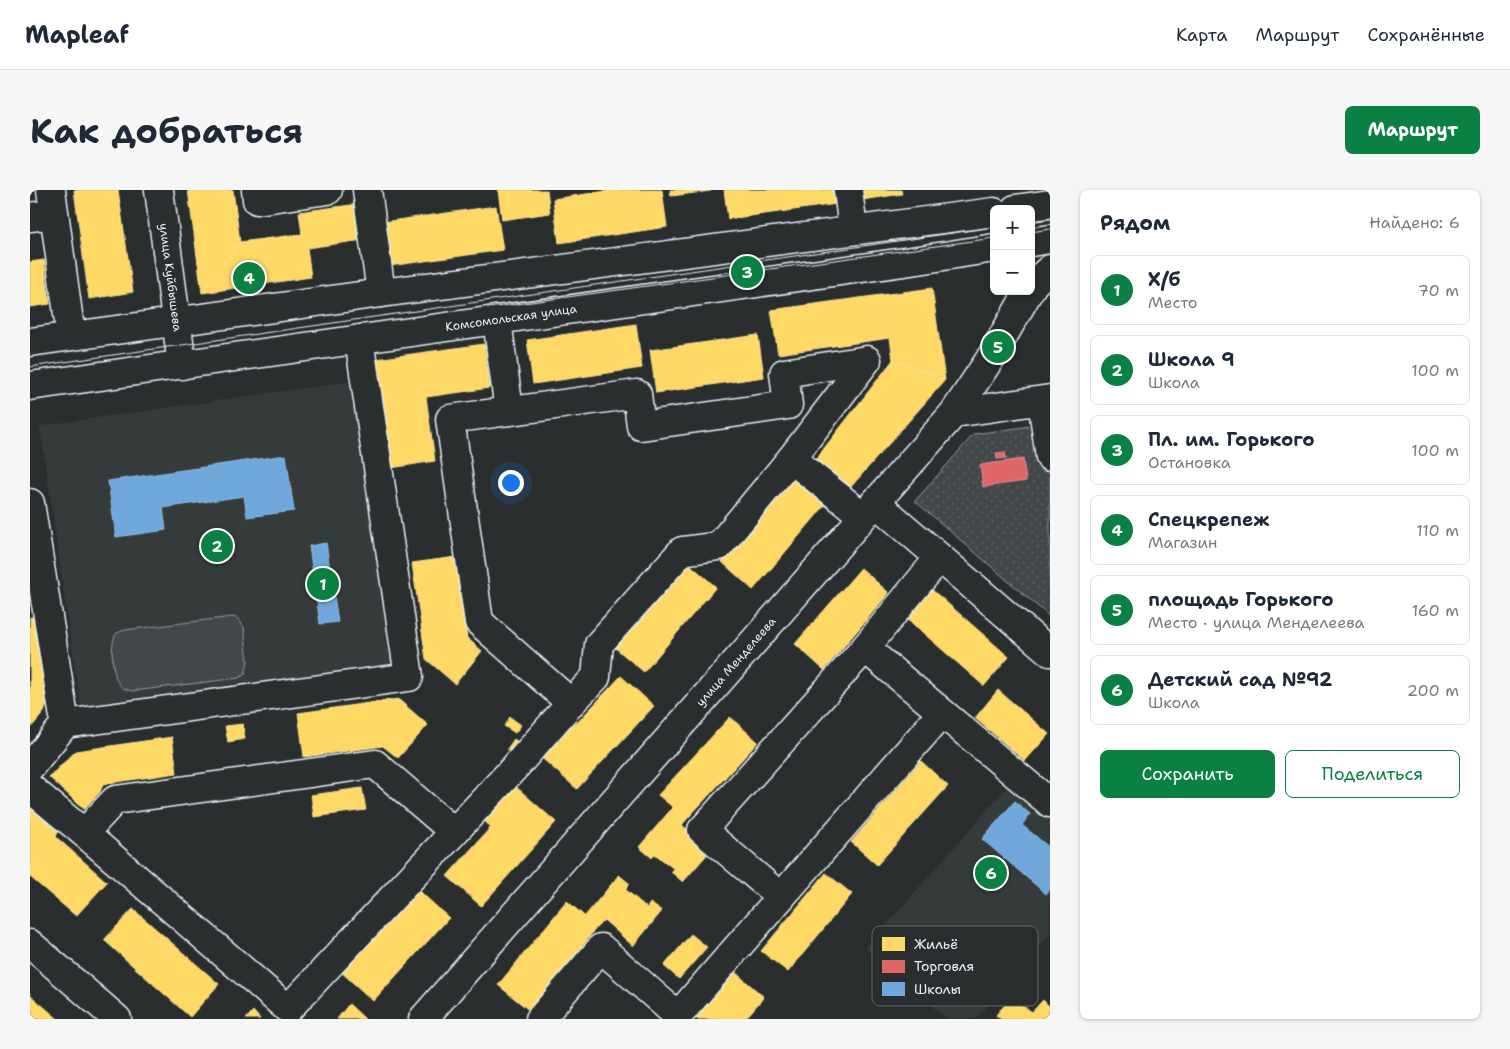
<!DOCTYPE html>
<html lang="ru">
<head>
<meta charset="utf-8">
<style>
	body { margin:0; font-family:"Shantell Sans",sans-serif; background:#f6f6f7; color:#1f2937 }
	.controls { position:absolute; right:15px; top:15px; display:grid; overflow:hidden; border-radius:8px; box-shadow:0 1px 4px #0004 }
	.controls button { width:45px; height:45px; display:grid; place-items:center; padding:0; border:0; border-bottom:1px solid #e0e1e3; background:#fff; color:#1f2937; font:25px sans-serif }
	.you { position:absolute; left:480px; top:292px; width:18px; height:18px; margin:-12px; border:4px solid #fff; border-radius:50%; background:#1a73e8; box-shadow:0 0 0 8px #1a73e833 }
	.badge { display:grid; place-items:center; width:32px; height:32px; border-radius:50%; background:#0b8043; color:#fff; font-size:16px; font-weight:700 }
	.pin { position:absolute; translate:-50% -50%; border:2px solid #fff; box-shadow:0 1px 5px #0006 }
	.list { margin:0; padding:0; list-style:none }
	h2 { display:flex; justify-content:space-between; align-items:center; height:65px; margin:0; padding:0 20px; font-size:21px }
	h2 small { font-size:16px; font-weight:400; color:#747a83 }
	.list li { display:grid; grid-template-columns:32px 1fr auto; gap:15px; align-items:center; box-sizing:border-box; height:70px; margin:0 10px 10px; padding:0 10px; border:1px solid #e0e1e3; border-radius:8px }
	.list b { display:block; font-size:19px; white-space:nowrap }
	.list p { margin:0; font-size:16px; white-space:nowrap; color:#747a83 }
	.list em { font-size:16px; font-style:normal; color:#747a83 }
	.actions { display:flex; gap:10px; padding:15px 20px }
	.actions a { flex:1; padding:11px 0; border:1px solid #0b8043; border-radius:8px; text-align:center; font-size:18px; color:#0b8043 }
	.actions .main { background:#0b8043; color:#fff }
	.map { position:relative; flex:none; width:1020px; height:829px; overflow:hidden; border-radius:8px }
	header { display:flex; align-items:center; gap:30px; box-sizing:border-box; height:70px; padding:0 25px; background:#fff; border-bottom:1px solid #e0e1e3 }
	header strong { font-size:24px }
	nav { display:flex; gap:28px; margin-inline-start:auto; font-size:18px }
	.intro { display:flex; align-items:center; justify-content:space-between; box-sizing:border-box; height:120px; padding:0 30px }
	h1 { margin:0; font-size:35px }
	.button { padding:12px 22px; border-radius:8px; background:#0b8043; color:#fff; font-size:18px; font-weight:700 }
	main { display:flex; gap:30px; padding:0 30px }
	aside { flex:1; background:#fff; border-radius:8px; box-shadow:0 1px 4px #0004 }
	.map>svg:first-child { display:block }
	.built { fill:#363a3b }
	.grass { fill:#424648; stroke:#959ca0 }
	.park { fill:url(#park-dots); stroke:#959ca0 }
	.homes { fill:#ffd966; stroke:#f8e092 }
	.shops { fill:#e06666; stroke:#e29092 }
	.schools { fill:#6fa8dc; stroke:#93bee4 }
	.lines { fill:none; stroke-linecap:round; stroke-linejoin:round }
	.minor-casing { stroke:#e8f1f8; stroke-width:31 }
	.major-casing { stroke:#e8f1f8; stroke-width:31 }
	.minor { stroke:#2a2d2e; stroke-width:28 }
	.major { stroke:#2a2d2e; stroke-width:28 }
	.tram { stroke:#e8f1f8; stroke-width:1 }
	.labels { text-anchor:middle; dominant-baseline:central; stroke-width:5; stroke-linejoin:round; paint-order:stroke }
	.street-label { font-size:12px; fill:#e8f1f8; stroke:#2a2d2e }
	.key { fill:#2a2d2e; stroke:#63686b; stroke-width:1 }
	.key-label { font-size:14px; fill:#e8f1f8 }
</style>
</head>
<body>
<header>
<strong>Mapleaf</strong>
<nav><a>Карта</a><a>Маршрут</a><a>Сохранённые</a></nav>
</header>
<div class="intro"><h1>Как добраться</h1><a class="button">Маршрут</a></div>
<main>
<div class="map">
<svg width="1020" height="829" viewBox="0 0 1020 829">
	<defs>
		<pattern id="park-dots" width="8" height="8" patternUnits="userSpaceOnUse" patternTransform="scale(1.25)"><rect width="8" height="8" fill="#424648"/><path d="M2 2h.1M6 6h.1" fill="none" stroke="#5d6163" stroke-width="1.8" stroke-linecap="round"/></pattern>
	</defs>
	<rect width="100%" height="100%" fill="#2a2d2e"/>
	<filter id="ink" filterUnits="userSpaceOnUse"><feTurbulence type="fractalNoise" baseFrequency=".02" numOctaves="2"/><feDisplacementMap in="SourceGraphic" scale="10" xChannelSelector="R" yChannelSelector="G"/><feConvolveMatrix kernelMatrix="1 2 1 2 8 2 1 2 1" color-interpolation-filters="sRGB"/></filter>
	<g filter="url(#ink)">
		<path class="built" d="M323,191l41,284 -313,45 -41,-284z
			M983,590l37,32v122l-74,85h-29l-81,-71z"/>
		<path class="grass" d="M202,427l5,1 7,9 4,34 -3,13 -6,4 -106,13c-5,-1 -11,-2 -14,-7 -7,-9 -10,-43 -2,-51 3,-1 5,-2 8,-3z"/>
		<path class="park" d="M1015,234l5,33v160l-135,-116 59,-67z"/>
		<path class="homes" d="M44,0h44l15,102 -44,7z
			M158,0h45l7,52 -38,51z
			M468,0h49l3,23 -48,7z
			M583,0h49l5,37 -108,16 -6,-44z
			M640,0h41v1l-40,5z
			M694,0h111l2,14 -109,15z
			M831,0h40l1,4 -40,6z
			M328,14l5,36 -56,8 4,29 -109,16 38,-51 62,-8 -3,-22z
			M466,16l7,44 -114,16 -6,-44z
			M14,70l6,44 -20,3v-45z
			M902,98l13,92 -52,-20 -3,-22 -112,16 -7,-44z
			M606,134l6,44 -109,16 -6,-44z
			M728,145l6,42 -108,16 -6,-43z
			M454,154l6,44 -64,9 9,64 -44,7 -15,-109z
			M863,170l52,20 -96,109 -34,-29z
			M765,287l32,26 -74,87 -31,-28z
			M426,367l11,81 15,13 -27,33 -29,-25 -14,-96z
			M656,371l30,26 -72,85 -31,-26z
			M831,378l28,25 -65,77 -29,-26z
			M900,398l79,69 -25,29 -78,-68z
			M0,427h4l13,87 -3,8 -14,17z
			M591,486l33,30 -77,83 -42,-37 32,-34 5,6 5,-1z
			M968,500l51,44 -24,27 -50,-43z
			M368,509l30,26 -30,33 -15,-12 -79,11 -6,-44z
			M480,527l11,8 -6,8 -11,-7z
			M700,527l28,25 -71,77 -29,-24z
			M213,534l2,15 -17,3 -3,-16z
			M142,547l5,36 -74,11 -3,8 -16,17 -35,-32 27,-26z
			M484,549l10,8 -7,9 -10,-7z
			M891,571l27,25 -71,79 -26,-23z
			M484,595l42,37 -75,84 -34,-30 44,-49 -8,-7z
			M332,598l4,22 -52,7 -3,-22z
			M0,615l29,24 -3,8 51,45 -31,34 -46,-39z
			M643,617l14,12 -5,6 29,25 -28,32 -12,-10 3,-3 -19,-15 -3,4 -13,-11z
			M796,683l26,21 -64,78 -27,-21z
			M589,685l11,9 -5,5 22,19 3,-5 12,8 -29,35 -29,-26 -7,7 -12,-11z
			M385,697l34,31 -76,83 -34,-31z
			M537,711l30,26 -67,84 -32,-26z
			M103,719l86,75 -29,33 -86,-77z
			M661,744l16,13 -28,32 -15,-13z
			M705,782l29,25 -19,22h-50z
			M0,803v2l28,24h-28z
			M981,808l21,14 11,-12 7,7v12h-49l-5,-4z
			M319,814l16,15h-28z
			M223,821l7,8h-14z"/>
		<path class="shops" d="M975,262l1,6 -9,1 -1,-6z
			M993,269l3,22 -43,6 -3,-22z"/>
		<path class="schools" d="M256,265l8,56 -47,6 -3,-21 -81,12 3,22 -50,7 -8,-56z
			M296,353l12,79 -18,2 -11,-78z
			M985,611l15,13 -8,11 28,23v41l-4,5 -64,-55z"/>
		<g class="lines">
			<g class="minor-casing">
				<g id="minor">
					<path d="M21,0l20,146"/>
					<path id="s1" d="M129,0l23,175"/>
					<path d="M226,0l1,10 71,-10"/>
					<path d="M337,0l14,103"/>
					<path d="M818,0l5,40"/>
					<path d="M0,27l24,-3"/>
					<path d="M1001,98l3,-5 16,-14"/>
					<path d="M467,130l12,91"/>
					<path d="M1012,211l8,56"/>
					<path d="M924,223l96,-14"/>
					<path d="M761,269l72,57"/>
					<path d="M845,312l175,150"/>
					<path d="M0,313l35,221 344,-47 -50,-338"/>
					<path d="M835,458l185,155"/>
					<path d="M0,577l35,-43"/>
					<path d="M0,598l54,45 204,176 228,-243 55,-63 25,-26 3,-33 83,-93 37,-5 72,-87 76,-99 -83,13 4,32 -147,21 -4,-32 -187,25 29,203 92,81"/>
					<path d="M54,643l31,-33 260,-36 79,68"/>
					<path d="M751,707l161,-184"/>
					<path d="M0,754l87,75"/>
					<path id="s2" d="M393,829l531,-606 36,-54 39,-68"/>
					<path d="M510,829l61,-71 77,68"/>
					<path d="M645,829l106,-122 -79,-67 163,-182 74,-90"/>
				</g>
			</g>
			<g class="major-casing">
				<g id="major">
					<path d="M985,19l35,-5"/>
					<path d="M1001,52l19,-3"/>
					<path d="M0,152l351,-49 613,-81"/>
					<path id="s3" d="M0,196l895,-127 69,-11"/>
				</g>
			</g>
			<use href="#minor" class="minor"/>
			<use href="#major" class="major"/>
			<path class="tram" d="M1001,31l19,-3
				M1001,42l19,-3
				M458,118l506,-70
				M0,177l964,-140"/>
		</g>
	</g>
	<g class="labels">
		<g class="street-label">
			<text stroke="none"><textPath href="#s1" startOffset="88">улица Куйбышева</textPath></text>
			<text stroke="none"><textPath href="#s3" startOffset="486">Комсомольская улица</textPath></text>
			<text stroke="none"><textPath href="#s2" startOffset="475">улица Менделеева</textPath></text>
		</g>
	</g>
	<rect x="842" y="736" width="166" height="80" rx="8" class="key"/>
	<rect x="852" y="747" width="23" height="14" fill="#ffd966"/>
	<rect x="852" y="770" width="23" height="13" fill="#e06666"/>
	<rect x="852" y="792" width="23" height="14" fill="#6fa8dc"/>
	<g class="key-label">
		<text x="884" y="759">Жильё</text>
		<text x="884" y="781">Торговля</text>
		<text x="884" y="804">Школы</text>
	</g>
</svg>
<div class="controls">
<button>+</button>
<button>−</button>
</div>
<div class="you"></div>
<div class="pin badge" style="left:293px;top:394px">1</div>
<div class="pin badge" style="left:187px;top:356px">2</div>
<div class="pin badge" style="left:717px;top:82px">3</div>
<div class="pin badge" style="left:219px;top:88px">4</div>
<div class="pin badge" style="left:968px;top:157px">5</div>
<div class="pin badge" style="left:961px;top:683px">6</div>
</div>
<aside>
<h2>Рядом<small>Найдено: 6</small></h2>
<ul class="list">
<li><span class="badge">1</span><div><b>Х/б</b><p>Место</p></div><em>70 m</em></li>
<li><span class="badge">2</span><div><b>Школа 9</b><p>Школа</p></div><em>100 m</em></li>
<li><span class="badge">3</span><div><b>Пл. им. Горького</b><p>Остановка</p></div><em>100 m</em></li>
<li><span class="badge">4</span><div><b>Спецкрепеж</b><p>Магазин</p></div><em>110 m</em></li>
<li><span class="badge">5</span><div><b>площадь Горького</b><p>Место · улица Менделеева</p></div><em>160 m</em></li>
<li><span class="badge">6</span><div><b>Детский сад №92</b><p>Школа</p></div><em>200 m</em></li>
</ul>
<div class="actions"><a class="main">Сохранить</a><a>Поделиться</a></div>
</aside>
</main>
</body>
</html>
